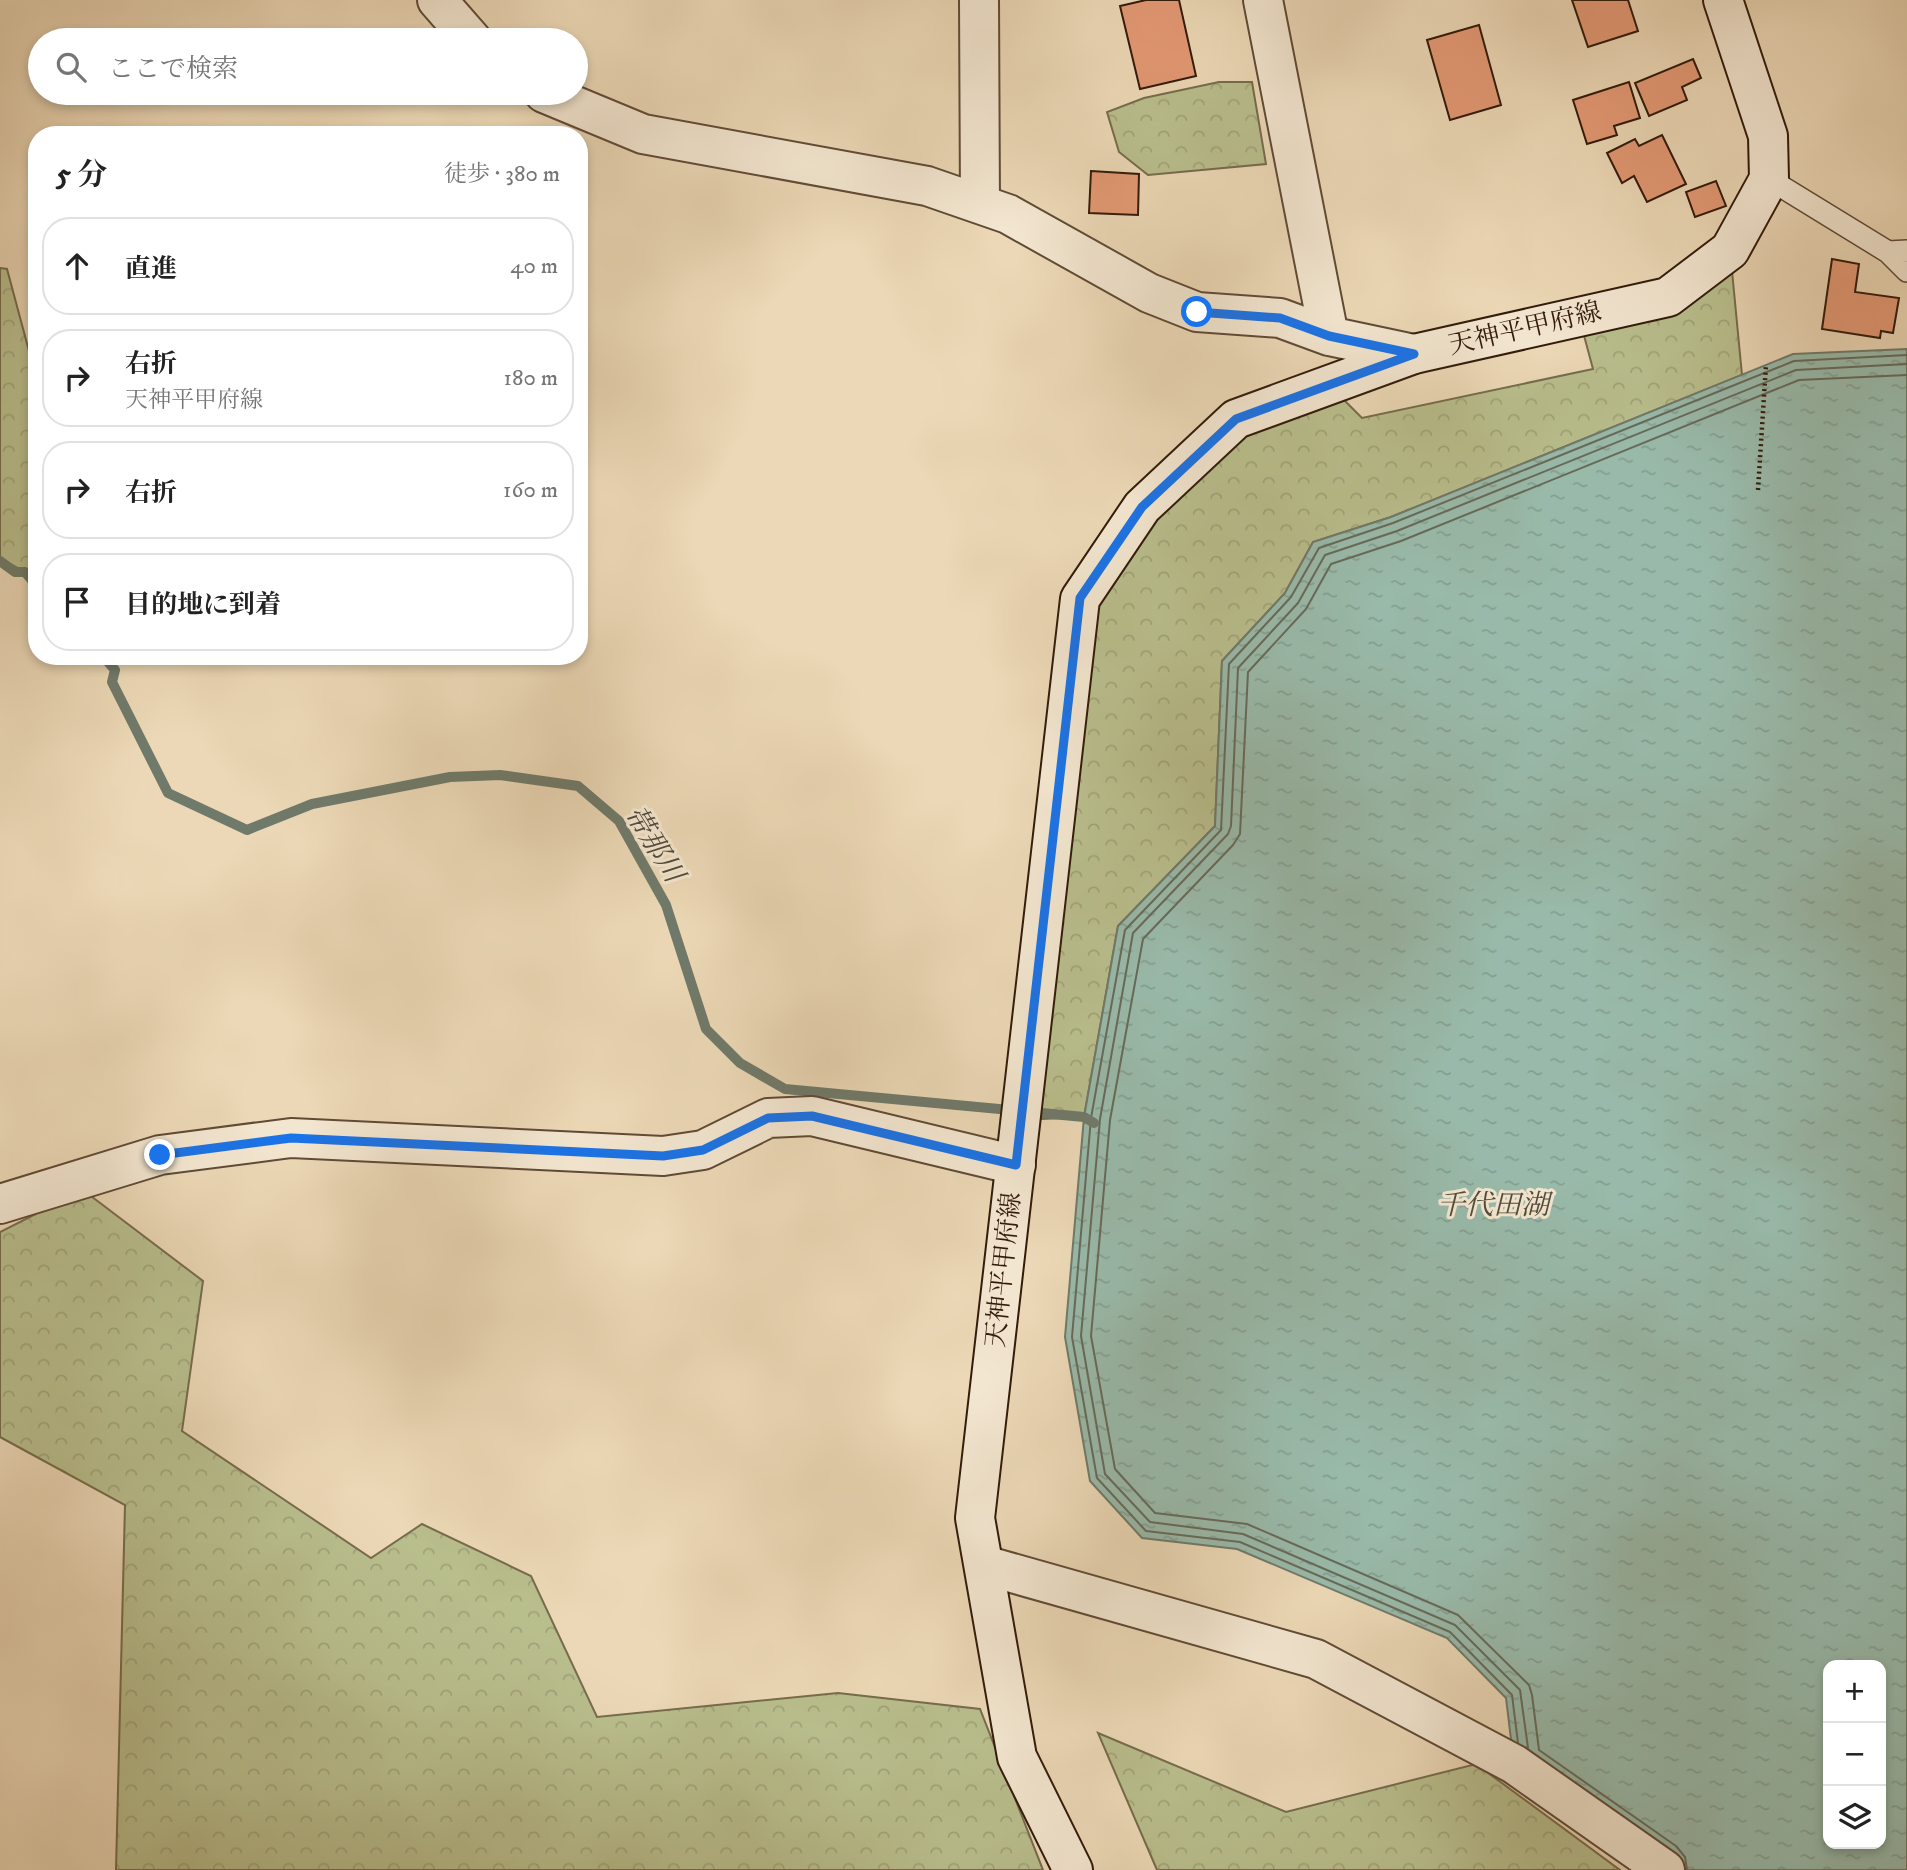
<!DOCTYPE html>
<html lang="ja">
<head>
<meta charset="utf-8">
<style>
	body { margin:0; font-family:"IM FELL DW Pica","Noto Serif JP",serif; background:#f2f2f2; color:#222 }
	.controls { position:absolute; right:21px; bottom:21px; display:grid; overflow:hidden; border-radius:14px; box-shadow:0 4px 10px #0003 }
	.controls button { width:63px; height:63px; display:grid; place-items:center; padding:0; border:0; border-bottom:2px solid #e0e0e0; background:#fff; color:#222; font:35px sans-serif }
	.stop { position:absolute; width:21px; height:21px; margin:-16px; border:5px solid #1a73e8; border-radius:50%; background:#fff }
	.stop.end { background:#1a73e8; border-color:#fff; box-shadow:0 2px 7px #0008 }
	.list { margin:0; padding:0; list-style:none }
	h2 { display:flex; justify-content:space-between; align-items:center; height:91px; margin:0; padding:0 28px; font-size:30px }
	h2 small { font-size:23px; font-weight:400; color:#767676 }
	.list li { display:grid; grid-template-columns:46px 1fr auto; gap:21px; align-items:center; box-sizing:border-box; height:98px; margin:0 14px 14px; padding:0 14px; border:2px solid #e0e0e0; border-radius:28px }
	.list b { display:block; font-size:26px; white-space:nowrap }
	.list p { margin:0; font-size:23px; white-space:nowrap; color:#767676 }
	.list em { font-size:23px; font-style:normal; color:#767676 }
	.icon { flex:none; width:38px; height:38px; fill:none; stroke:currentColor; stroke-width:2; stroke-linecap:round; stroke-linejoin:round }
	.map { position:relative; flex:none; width:1907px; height:1870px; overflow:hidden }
	.search { position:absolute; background:#fff; box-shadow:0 4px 10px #0003; left:28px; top:28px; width:560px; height:77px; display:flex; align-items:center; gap:18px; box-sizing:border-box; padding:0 24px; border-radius:38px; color:#767676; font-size:26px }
	.panel { position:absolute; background:#fff; box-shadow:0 4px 10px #0003; left:28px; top:126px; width:560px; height:539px; border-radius:28px }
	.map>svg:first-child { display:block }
	.forest { fill:url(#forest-crowns); stroke:#766c4c; stroke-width:2 }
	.water { fill:url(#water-ripples); stroke:#707a6a; stroke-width:2; fill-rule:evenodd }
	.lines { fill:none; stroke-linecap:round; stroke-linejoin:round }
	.shore { stroke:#666a5a; stroke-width:2 }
	.stream { stroke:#707a6a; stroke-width:10 }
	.building { fill:#e39974; stroke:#321b0b; stroke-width:2 }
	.service-casing { stroke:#604a36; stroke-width:24 }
	.minor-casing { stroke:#604a36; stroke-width:42 }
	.secondary-casing { stroke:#321b0b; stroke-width:42 }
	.path { stroke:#321b0b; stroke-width:4.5; stroke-dasharray:2 3.5; stroke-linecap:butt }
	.service { stroke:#f3e6d0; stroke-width:21 }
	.minor { stroke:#f3e6d0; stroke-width:38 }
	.secondary { stroke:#f3e6d0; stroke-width:38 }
	.route { stroke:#1a73e8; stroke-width:9 }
	.labels { text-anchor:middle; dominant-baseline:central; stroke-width:6; stroke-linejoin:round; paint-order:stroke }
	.street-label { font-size:26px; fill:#321b0b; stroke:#f3e6d0 }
	.water-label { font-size:28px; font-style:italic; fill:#514b3b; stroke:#f3e6d0 }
</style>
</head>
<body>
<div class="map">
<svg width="1907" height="1870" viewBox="0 0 1907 1870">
	<defs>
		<pattern id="forest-crowns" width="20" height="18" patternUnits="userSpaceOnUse" patternTransform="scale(1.75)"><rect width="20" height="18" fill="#b9be8d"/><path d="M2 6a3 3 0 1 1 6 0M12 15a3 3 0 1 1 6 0" fill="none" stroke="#a0a378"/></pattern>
		<pattern id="water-ripples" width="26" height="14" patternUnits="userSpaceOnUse" patternTransform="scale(1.75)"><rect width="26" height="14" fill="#99baaa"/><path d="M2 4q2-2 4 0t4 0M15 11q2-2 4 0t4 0" fill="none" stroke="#849f91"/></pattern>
	</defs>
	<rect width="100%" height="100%" fill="#ecd8b6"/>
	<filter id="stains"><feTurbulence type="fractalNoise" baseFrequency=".00286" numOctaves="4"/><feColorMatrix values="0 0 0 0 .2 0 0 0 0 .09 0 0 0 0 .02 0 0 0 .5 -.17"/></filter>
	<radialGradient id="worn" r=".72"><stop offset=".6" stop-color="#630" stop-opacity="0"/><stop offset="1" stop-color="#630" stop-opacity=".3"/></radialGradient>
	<path class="forest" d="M1219,82h33l14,82 -118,11 -29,-23 -12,-40 37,-14z
		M1730,250l12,125 -351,142 -78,25 -28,51 -63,68 -7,165 -97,100 -34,191 -63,3 59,-521 156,-180 93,-34 33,33 231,-49 -14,-52z
		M0,268l7,1 22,82 8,9v218l-37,-19z
		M83,1190l120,91 -21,150 189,127 51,-34 109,52 66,141 241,-24 142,16 63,161h-927l9,-365 -125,-68v-205z
		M1098,1733l188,79 190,-48 144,106h-463z"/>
	<path class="water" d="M1907,349v1521h-242l-151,-106 -8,-66 -59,-60 -210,-89 -95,-11 -52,-57 -25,-144 19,-220 34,-191 97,-100 7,-165 63,-68 28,-51 78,-25 402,-163zM1828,1665h53v179h-53z"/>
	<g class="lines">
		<path class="shore" d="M1518,1743l-6,-48 -62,-63 -210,-90 -94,-11 -49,-53 -25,-141 19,-219 34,-188 96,-100 8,-166 62,-67 28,-49 74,-25 401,-162 113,-6
			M1528,1748l-8,-58 -65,-65 -212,-91 -93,-12 -45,-48 -24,-138 19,-217 33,-186 95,-99 3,-8 7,-158 60,-65 27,-48 72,-24 399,-161 111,-6
			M1687,1870l-2,-13 -9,-11 -137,-96 -7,-55 -3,-10 -71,-70 -211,-91 -92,-11 -40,-44 -24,-133 19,-216 33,-181 90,-94 7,-11 8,-162 58,-63 25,-45 70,-23 398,-161 108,-5"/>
		<path class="stream" d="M0,561l15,11h10l12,14
			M103,656l12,14 -3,12 56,111 79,37 65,-26 138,-27 50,-2 78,11 41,35 47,84 40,124 34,34 45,26 299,28 10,6"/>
	</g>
	<path class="building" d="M1146,0h33l17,76 -56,13 -20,-83z
		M1572,0h56l10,31 -50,16z
		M1479,25l22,80 -51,15 -23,-80z
		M1693,59l8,19 -19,9 5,13 -38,16 -14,-33z
		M1629,82l11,36 -26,8 3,9 -30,9 -14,-44z
		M1662,135l24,49 -39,18 -13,-26 -12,7 -15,-30 28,-14 4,7z
		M1091,171l48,3 -1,41 -49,-2z
		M1716,181l10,25 -31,11 -9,-25z
		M1832,259l27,5 -4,28 44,6 -6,35 -12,-2 -1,7 -58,-9z"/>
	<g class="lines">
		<g class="service-casing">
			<path id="service" d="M1769,179l119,73 19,-1
				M1888,252l19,19"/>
		</g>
		<g class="minor-casing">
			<path id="minor" d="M437,0l35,40
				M979,0l1,204
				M1263,0l66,336
				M544,93l99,41 284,52 81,28 141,79 48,19 83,6 49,18 85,18
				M0,1204l160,-49 131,-17 372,18 40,-6 65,-32 44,-2 204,49
				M984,1565l332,94 198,105 151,106"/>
		</g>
		<g class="secondary-casing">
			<path id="secondary" d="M1073,1870l-56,-113 -42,-239 105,-919 62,-92 94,-88 178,-65 254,-57 62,-47 39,-71 -1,-43 -45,-136"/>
		</g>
		<path class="path" d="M1758,490l8,-125"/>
		<use href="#service" class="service"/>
		<use href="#minor" class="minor"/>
		<use href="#secondary" class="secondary"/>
	</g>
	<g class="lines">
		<path class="route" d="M160,1155l131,-17 372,18 40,-6 65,-32 44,-2 204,49 64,-567 62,-91 94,-88 178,-65 -85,-18 -49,-18 -83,-6"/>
	</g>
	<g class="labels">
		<g class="street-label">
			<text transform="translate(1525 329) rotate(-13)">天神平甲府線</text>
			<text transform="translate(1004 1270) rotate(-84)">天神平甲府線</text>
		</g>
		<g class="water-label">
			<text transform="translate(654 844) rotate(58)">帯那川</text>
			<text x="1493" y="1205">千代田湖</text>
		</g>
	</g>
	<rect width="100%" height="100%" filter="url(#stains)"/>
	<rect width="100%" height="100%" fill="url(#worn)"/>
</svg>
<div class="controls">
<button>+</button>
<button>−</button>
<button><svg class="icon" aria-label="layers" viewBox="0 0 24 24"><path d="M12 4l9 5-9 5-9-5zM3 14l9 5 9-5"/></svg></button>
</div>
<div class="stop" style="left:1197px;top:312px"></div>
<div class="stop end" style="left:160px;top:1155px"></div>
<div class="search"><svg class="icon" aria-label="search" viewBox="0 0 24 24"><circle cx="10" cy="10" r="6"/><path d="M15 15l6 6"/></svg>ここで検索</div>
<section class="panel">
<h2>5 分<small>徒歩 · 380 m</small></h2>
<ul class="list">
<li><svg class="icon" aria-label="ahead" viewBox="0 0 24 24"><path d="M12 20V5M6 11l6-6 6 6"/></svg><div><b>直進</b></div><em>40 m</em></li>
<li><svg class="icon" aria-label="right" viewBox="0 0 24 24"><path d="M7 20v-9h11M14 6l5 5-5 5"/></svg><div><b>右折</b><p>天神平甲府線</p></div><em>180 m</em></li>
<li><svg class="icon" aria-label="right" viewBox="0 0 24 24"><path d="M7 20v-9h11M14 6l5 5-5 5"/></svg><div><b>右折</b></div><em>160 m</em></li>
<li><svg class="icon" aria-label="arrive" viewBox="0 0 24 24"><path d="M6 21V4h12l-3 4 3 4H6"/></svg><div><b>目的地に到着</b></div></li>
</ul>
</section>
</div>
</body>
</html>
